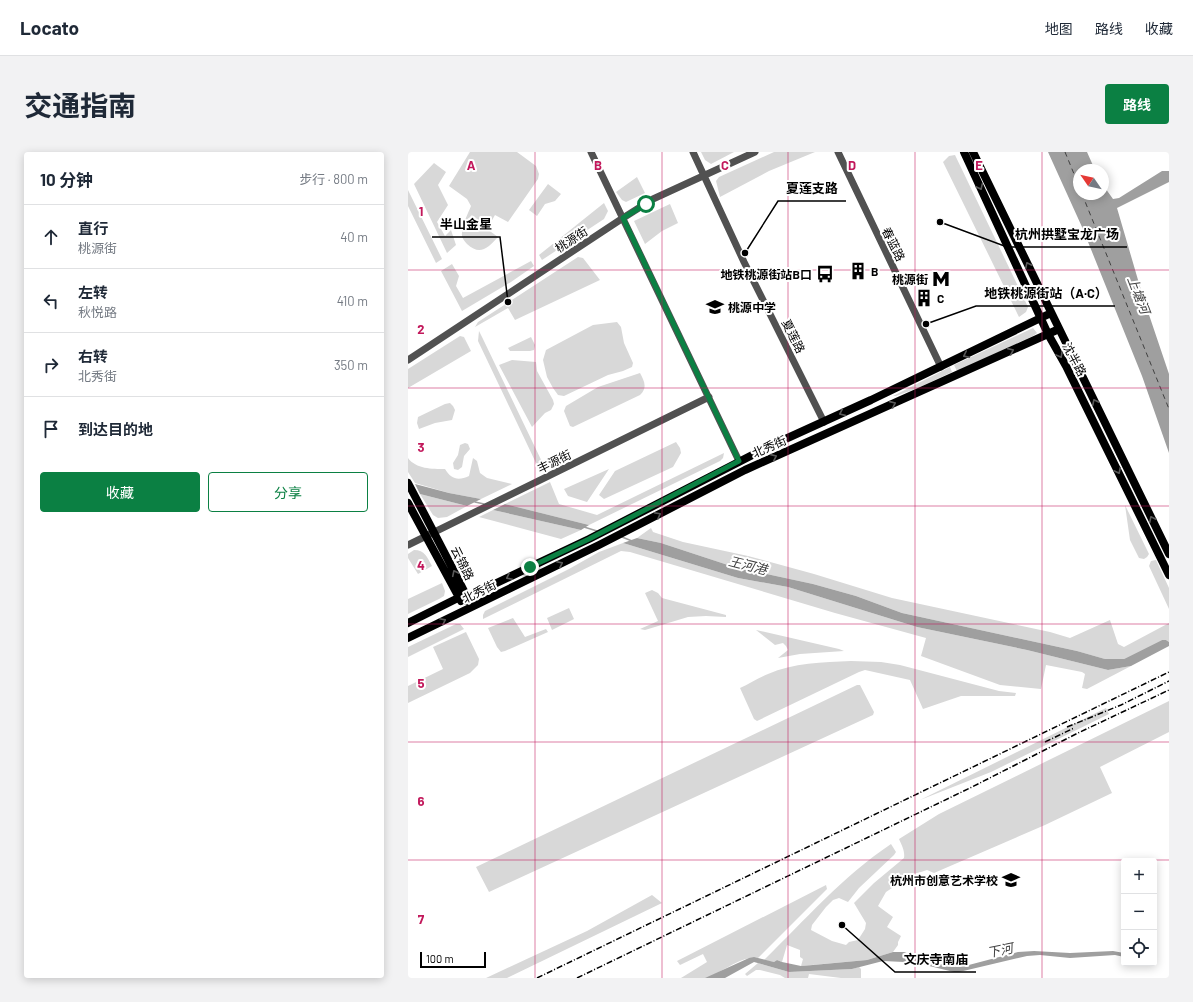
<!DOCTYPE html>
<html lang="zh">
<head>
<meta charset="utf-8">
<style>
	body { margin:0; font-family:Barlow,"Noto Sans SC",sans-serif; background:#f2f2f3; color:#1f2937 }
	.controls { position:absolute; right:12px; bottom:12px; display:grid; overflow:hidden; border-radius:4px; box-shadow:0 2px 10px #0003 }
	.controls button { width:36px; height:36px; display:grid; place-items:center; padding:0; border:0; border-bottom:1px solid #e0e1e3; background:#fff; color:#1f2937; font:20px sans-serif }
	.compass { position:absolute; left:665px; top:12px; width:36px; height:36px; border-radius:50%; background:#fff; box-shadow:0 2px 10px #0003; rotate:304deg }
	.scale { position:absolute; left:12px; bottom:10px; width:66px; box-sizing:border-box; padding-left:4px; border:2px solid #000; border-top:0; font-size:11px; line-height:14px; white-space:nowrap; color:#000; -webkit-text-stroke:3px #fff; paint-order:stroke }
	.stop { position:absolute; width:12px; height:12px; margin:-9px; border:3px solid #0b8043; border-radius:50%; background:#fff }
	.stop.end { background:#0b8043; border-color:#fff; box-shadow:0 1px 4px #0008 }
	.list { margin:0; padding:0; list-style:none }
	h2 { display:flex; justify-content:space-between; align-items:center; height:52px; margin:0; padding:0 16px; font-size:17px }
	h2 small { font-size:13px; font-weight:400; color:#747a83 }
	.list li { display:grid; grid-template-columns:26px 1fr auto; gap:12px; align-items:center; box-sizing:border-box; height:64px; padding:0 16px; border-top:1px solid #e0e1e3 }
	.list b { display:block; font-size:15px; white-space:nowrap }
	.list p { margin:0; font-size:13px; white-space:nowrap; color:#747a83 }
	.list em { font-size:13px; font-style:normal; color:#747a83 }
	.actions { display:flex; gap:8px; padding:12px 16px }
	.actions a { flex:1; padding:9px 0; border:1px solid #0b8043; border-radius:4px; text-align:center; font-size:14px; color:#0b8043 }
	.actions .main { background:#0b8043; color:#fff }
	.icon { flex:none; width:22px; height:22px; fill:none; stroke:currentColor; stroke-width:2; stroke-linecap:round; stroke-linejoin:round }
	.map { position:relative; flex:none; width:761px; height:826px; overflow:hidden; border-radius:4px }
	header { display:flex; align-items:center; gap:24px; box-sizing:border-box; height:56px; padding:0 20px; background:#fff; border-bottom:1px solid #e0e1e3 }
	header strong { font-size:19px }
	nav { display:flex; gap:22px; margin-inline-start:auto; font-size:14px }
	.intro { display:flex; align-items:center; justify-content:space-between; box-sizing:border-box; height:96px; padding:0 24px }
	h1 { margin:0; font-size:28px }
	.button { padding:10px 18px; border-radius:4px; background:#0b8043; color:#fff; font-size:14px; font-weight:700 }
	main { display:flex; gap:24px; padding:0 24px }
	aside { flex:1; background:#fff; border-radius:4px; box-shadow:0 2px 10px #0003 }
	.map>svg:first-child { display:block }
	.green { fill:#d8d8d8 }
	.water { fill:#9f9f9f }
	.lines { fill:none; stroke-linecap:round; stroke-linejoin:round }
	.stream { stroke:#9f9f9f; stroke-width:1.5 }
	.ferry { stroke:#404040; stroke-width:1; stroke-dasharray:5 4; stroke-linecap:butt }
	.minor { stroke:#515151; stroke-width:7 }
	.major { stroke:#000; stroke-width:8 }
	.rail { stroke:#000; stroke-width:1.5; stroke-dasharray:6 2 1 2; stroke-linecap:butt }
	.oneway { stroke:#595959 }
	.route { stroke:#0b8043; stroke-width:5 }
	.grid { fill:none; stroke:#c2185b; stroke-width:1; stroke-opacity:0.55 }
	.labels { text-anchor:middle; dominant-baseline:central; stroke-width:4; stroke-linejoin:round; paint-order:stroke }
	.street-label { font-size:12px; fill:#000; stroke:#fff }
	.poi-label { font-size:12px; font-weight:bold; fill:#000; stroke:#fff; text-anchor:start }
	.water-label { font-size:13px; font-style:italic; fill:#404040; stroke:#fff }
	.grid-label { font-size:13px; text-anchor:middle; font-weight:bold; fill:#c2185b; stroke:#fff; stroke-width:4; stroke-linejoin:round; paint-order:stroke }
	.leader { fill:none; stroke:#000; stroke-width:1.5 }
	.callout-dot { fill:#000; stroke:#fff; stroke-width:1.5 }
	.callout-label { font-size:13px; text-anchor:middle; font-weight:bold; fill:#000; stroke:#fff; stroke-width:4; stroke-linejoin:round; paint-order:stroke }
</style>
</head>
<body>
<header>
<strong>Locato</strong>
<nav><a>地图</a><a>路线</a><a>收藏</a></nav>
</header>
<div class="intro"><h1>交通指南</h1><a class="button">路线</a></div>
<main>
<aside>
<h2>10 分钟<small>步行 · 800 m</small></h2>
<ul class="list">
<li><svg class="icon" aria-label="ahead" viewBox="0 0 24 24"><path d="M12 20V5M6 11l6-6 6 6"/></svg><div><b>直行</b><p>桃源街</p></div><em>40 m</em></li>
<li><svg class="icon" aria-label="left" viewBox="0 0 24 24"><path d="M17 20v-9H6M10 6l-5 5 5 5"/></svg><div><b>左转</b><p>秋悦路</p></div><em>410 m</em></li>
<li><svg class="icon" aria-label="right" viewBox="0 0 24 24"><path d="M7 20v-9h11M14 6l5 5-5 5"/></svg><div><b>右转</b><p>北秀街</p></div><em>350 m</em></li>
<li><svg class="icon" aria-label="arrive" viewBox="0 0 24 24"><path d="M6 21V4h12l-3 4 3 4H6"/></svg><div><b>到达目的地</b></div></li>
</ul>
<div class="actions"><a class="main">收藏</a><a>分享</a></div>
</aside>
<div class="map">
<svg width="761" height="826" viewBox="0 0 761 826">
	<rect width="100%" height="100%" fill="#fff"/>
	<path class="green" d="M62,0h47l19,14 3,8 -1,5 -30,43 -13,-7 -8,14 11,8c-10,11 -18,19 -31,7 -3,-3 -6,-7 -5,-11 0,-9 6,-19 9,-27l-4,-7 -18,-13z
		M293,0h33l-23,12 -6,-4z
		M366,0h41l-46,19 -49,26 -4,-16 3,-4z
		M547,3l73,152 -2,5 -7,5 -76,-155 6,-6z
		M26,11l12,9 -8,13 10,20 -11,17 8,14 6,-6 5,15 -9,8 -33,-69z
		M229,25l8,16 -19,9 -4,-2 -6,-8z
		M140,32l13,10 -6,7 -10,3 -8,12 -8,-6z
		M0,38l34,69 -6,4 -28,-57z
		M196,51l4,8 -4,8 -62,41 -3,-5z
		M262,52l8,19 -16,8 -17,13 -11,-23z
		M170,105l5,1 17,22 -85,40 -7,-12 -33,19 3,-5z
		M123,109l3,5 -23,16 -49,29 -21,-40 11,-7 7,12 -3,10 7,12z
		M209,170l4,5 3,16 9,20 -1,4 -9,4 -15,4 -44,21 -6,-1 -5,-7 -6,-11 -4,-17 3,-10 47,-25z
		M625,176l4,5 -4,3 -76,35 -3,-6z
		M71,179l4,8 62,129 -9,-5 -58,-122z
		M52,184l4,1 7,14 -63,37v-19z
		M123,185l4,8 -1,5 -4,1h-20l-2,-3z
		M104,208l24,2 1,9 16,29 1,4 -3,6 -6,3 -13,14 -33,-62z
		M542,215l2,5 -34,16 -22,8h-3z
		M232,221c4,8 8,14 0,22l-67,32 -3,-1 -6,-15 2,-5 32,-19z
		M42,251l3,3 2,4 -3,10 -17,3 -16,6 -2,-6 1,-6 27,-13z
		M268,290l4,6 1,5 -8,14 -69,32 -5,-4 16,-24z
		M57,291l3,1 2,5 -6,7 -2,11 -4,3 -4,-1 -1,-6 5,-8 2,-10z
		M316,301l-1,5 -3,3 -131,64 -84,-21 45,-22 9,22 38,11z
		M0,306c8,11 24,11 37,11 6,10 13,12 24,7l4,-18 4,3 3,12 7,5 25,6 -31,15 -32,-6 -34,-10 -7,-11z
		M201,317l-22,33 -19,-6 -4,-7z
		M12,342l47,12 -20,11 -9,1 -5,-3z
		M717,353l24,49 -2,3 -3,2 -5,-1 -9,-18z
		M85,358l88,20 -20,9 -82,-22z
		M243,376l2,4 30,10 65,14 66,18 78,24 158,34 20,6 40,-18 8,24 6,3 45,-24v19l-3,-2h-4l-38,19h-19l-28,-8 -175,-38 -46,-17 -43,-12 -79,-17 -73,-24 -24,-5z
		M215,391l115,35 50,9 129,40 110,23 81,20 23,-4 -44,23 -5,-1 3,-14 -3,-2 -36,-7 -5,24 -41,-4 -79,-29 5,-18 -91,-25 -205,-61 -9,-1 -138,68v-4l2,-4 84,-42 30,-17z
		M6,398c11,0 13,7 18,16l-14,8 -10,-16v-4z
		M748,408l13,28v21l-20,-43 2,-5z
		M34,431l3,8 -1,5 -5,3 -31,15v-15z
		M244,438l6,3 4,5 64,17v2l-20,-1 -18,1 -43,13 -5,-1 18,-8 -13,-28z
		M161,456l5,11 -22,11 -5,-12z
		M105,466l12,19 21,-8 2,3 -43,19 -4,1 -4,-5 -9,-19z
		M48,472h4l4,5 -56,28v-10z
		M348,478l83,19 5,2 -44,3 -22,4 10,-8 -2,-4 -3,-3 -8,2z
		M58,480l13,27 -1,6 -8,8 -62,30v-17l35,-17 -10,-22z
		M443,509l30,1 19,3 99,26 17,2 -1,3h-54l-38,13 -13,-29 -45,-10 -6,2 -102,49 -3,-2 -14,-31c9,-4 18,-10 28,-14 25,-11 55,-12 83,-13z
		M449,533h3l14,27 -1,3 -384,177 -13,-25z
		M761,549v31l-69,35 12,26 -67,32 -111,48 -7,-3c-8,3 -16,4 -24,7l-2,5 -15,10 -8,14 15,11 -6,10 14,9 -3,6v3l-5,7 -26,8 -66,6 2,-7 -3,-2v-7l-13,-5 -5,17 -5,-2 -3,2 -10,-2c41,-40 79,-84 127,-116l5,8 -2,3 -35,33 -11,14 -9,-4 -6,2 -7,7 -14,18 -1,5 21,11 14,4 3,-3 9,-2 7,-11 1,-6 -12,-20 20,-20 30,-25c1,-7 -2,-12 -5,-19l40,-25z
		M698,556l3,6 -118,58 -71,28z
		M418,733l1,4 -69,69c-17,-3 -36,15 -52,20 -8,0 -18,0 -25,0l26,-16 -4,-8 -23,11 -3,-4z
		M244,743l10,8 -155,75h-21l101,-47z
		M350,811l31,9 63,-3 7,-2 2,2v9h-20l-32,-4 -1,4h-23l-5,-3 -20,-5h-4l-9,6 -2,-2z"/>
	<path class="water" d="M640,0h39l8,18h-16v24h24v-9l10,14 6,-1 43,-27h7v11l-52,26 26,89 26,77v79l-27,-77 -60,-149z
		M7,332l34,9 32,6 -14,7 -47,-12z
		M97,352l84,21 -8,5 -88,-20z
		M229,386l24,5 73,24 79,17 43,12 46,17 175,38 28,8h19l38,-19h4l3,2v4l-38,20 -23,4 -81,-20 -110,-23 -129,-40 -50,-9 -115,-35z
		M626,799l36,2 43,-2 11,2v4l-9,-2 -45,3 -30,-3 -13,1 -68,16h-5l-33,-8 -17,-2 -21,-1 -31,8 -63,3 -35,-10 -29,16h-20l44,-20 5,-1 20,5 3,-2 5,2 19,4 12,-1 54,-5 26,-8h11l27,10 23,5 11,-1 53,-14z"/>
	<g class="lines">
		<path class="stream" d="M67,350l9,2
			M176,375l13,4
			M214,385l10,4"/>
		<path class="ferry" d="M657,0l14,34
			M674,42l87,215"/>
		<path class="minor" d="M183,0l148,309
			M285,0l51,110 80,160
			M430,0l103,215
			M0,208l215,-142 30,-19 102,-47
			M0,393l301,-148"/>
		<path class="major" d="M556,0l84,182 18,32 103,209
			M565,0l196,402
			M0,331c20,38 40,76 59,114v4
			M0,351l53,98
			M0,471l50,-25 9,-1 122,-58 181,-93 101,-46 180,-87
			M0,486l191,-93 146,-75 314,-141"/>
		<path class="rail" d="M659,575l54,-22 48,-24
			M637,590l29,-14
			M129,826l632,-306
			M169,826l395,-191 106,-54 91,-43"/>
	</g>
	<defs><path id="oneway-chevron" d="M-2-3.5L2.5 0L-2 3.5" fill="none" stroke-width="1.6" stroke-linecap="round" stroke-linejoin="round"/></defs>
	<g class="oneway">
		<use href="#oneway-chevron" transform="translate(572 35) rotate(65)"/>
		<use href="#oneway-chevron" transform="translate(620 113) rotate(-116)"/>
		<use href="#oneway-chevron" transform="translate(603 199) rotate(-24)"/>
		<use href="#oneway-chevron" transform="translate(558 203) rotate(154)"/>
		<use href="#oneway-chevron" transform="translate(652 203) rotate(61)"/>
		<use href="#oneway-chevron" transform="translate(687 250) rotate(-116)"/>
		<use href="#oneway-chevron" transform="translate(485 252) rotate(-24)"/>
		<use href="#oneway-chevron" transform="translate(434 261) rotate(156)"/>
		<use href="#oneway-chevron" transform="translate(366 305) rotate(-24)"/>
		<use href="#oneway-chevron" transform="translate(710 319) rotate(64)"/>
		<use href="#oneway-chevron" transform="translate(250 363) rotate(-28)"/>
		<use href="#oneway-chevron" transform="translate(744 367) rotate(-116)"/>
		<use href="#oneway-chevron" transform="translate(152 412) rotate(-26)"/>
		<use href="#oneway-chevron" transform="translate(47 421) rotate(-116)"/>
		<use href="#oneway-chevron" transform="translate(101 425) rotate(154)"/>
		<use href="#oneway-chevron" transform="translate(35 469) rotate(-26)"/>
	</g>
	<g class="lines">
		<path class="route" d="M122,415l59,-28 150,-78 -116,-243 23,-14"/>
	</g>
	<path class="grid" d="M127,0v826M254,0v826M380,0v826M507,0v826M634,0v826M0,118h761M0,236h761M0,354h761M0,472h761M0,590h761M0,708h761"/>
	<defs>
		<g id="building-bare" transform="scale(1.38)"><path d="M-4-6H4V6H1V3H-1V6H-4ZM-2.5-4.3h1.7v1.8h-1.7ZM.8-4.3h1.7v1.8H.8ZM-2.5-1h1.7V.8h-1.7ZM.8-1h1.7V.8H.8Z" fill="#000" stroke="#fff" stroke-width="2.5" paint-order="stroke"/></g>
		<g id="bus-bare" transform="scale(1.38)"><path d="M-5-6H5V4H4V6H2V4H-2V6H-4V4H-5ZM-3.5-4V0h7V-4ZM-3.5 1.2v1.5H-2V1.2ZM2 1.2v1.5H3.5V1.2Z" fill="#000" stroke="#fff" stroke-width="2.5" paint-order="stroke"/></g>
		<g id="metro-bare" transform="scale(1.38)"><path d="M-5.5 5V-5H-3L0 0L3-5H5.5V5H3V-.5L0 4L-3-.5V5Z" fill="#000" stroke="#fff" stroke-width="2.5" paint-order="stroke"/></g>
		<g id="school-bare" transform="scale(1.38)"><path d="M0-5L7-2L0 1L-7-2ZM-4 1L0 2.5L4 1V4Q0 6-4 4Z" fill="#000" stroke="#fff" stroke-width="2.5" paint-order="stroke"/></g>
	</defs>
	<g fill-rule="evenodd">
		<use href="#building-bare" x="450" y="119"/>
		<use href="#bus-bare" x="417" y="122"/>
		<use href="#metro-bare" x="533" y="127"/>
		<use href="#building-bare" x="516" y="146"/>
		<use href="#school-bare" x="307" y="155"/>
		<use href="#school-bare" x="603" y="728"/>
	</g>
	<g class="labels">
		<g class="street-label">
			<text transform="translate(163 87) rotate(-33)">桃源街</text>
			<text transform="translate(486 92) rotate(64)">春蓝路</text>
			<text transform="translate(386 184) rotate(64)">夏莲路</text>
			<text transform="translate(667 207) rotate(62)">沈半路</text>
			<text transform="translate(361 294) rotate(-24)">北秀街</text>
			<text transform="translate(146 309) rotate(-26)">丰源街</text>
			<text transform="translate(55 411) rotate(64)">云锦路</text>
			<text transform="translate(71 439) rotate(-26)">北秀街</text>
		</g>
		<g class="poi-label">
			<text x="463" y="119">B</text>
			<text x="404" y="122" text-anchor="end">地铁桃源街站B口</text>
			<text x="520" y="127" text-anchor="end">桃源街</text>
			<text x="529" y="146">C</text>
			<text x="320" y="155">桃源中学</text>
			<text x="590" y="728" text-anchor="end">杭州市创意艺术学校</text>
		</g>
		<g class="water-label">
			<text transform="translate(731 143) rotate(69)">上塘河</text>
			<text transform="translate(340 413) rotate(14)">王河港</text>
			<text transform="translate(592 798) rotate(-12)">下河</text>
		</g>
	</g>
	<g class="grid-label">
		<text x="63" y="18">A</text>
		<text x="190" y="18">B</text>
		<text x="317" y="18">C</text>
		<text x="444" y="18">D</text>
		<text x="571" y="18">E</text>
		<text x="13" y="64">1</text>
		<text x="13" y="182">2</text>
		<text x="13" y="300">3</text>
		<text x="13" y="418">4</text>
		<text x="13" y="536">5</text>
		<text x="13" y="654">6</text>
		<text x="13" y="772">7</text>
	</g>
	<path class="leader" d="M337 101L370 49H438M100 150L92 85H24M532 70L599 95H719M518 172L568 154H707M434 773L487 820H568"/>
	<g class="callout-dot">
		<circle cx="337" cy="101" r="4"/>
		<circle cx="100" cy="150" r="4"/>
		<circle cx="532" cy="70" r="4"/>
		<circle cx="518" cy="172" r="4"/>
		<circle cx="434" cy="773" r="4"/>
	</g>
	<g class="callout-label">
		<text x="404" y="41">夏莲支路</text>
		<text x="58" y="77">半山金星</text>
		<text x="659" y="87">杭州拱墅宝龙广场</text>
		<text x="638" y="146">地铁桃源街站（A·C）</text>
		<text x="528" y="812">文庆寺南庙</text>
	</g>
</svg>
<div class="controls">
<button>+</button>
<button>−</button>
<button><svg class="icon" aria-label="locate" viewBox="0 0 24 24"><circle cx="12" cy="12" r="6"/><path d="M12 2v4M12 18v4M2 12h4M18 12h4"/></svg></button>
</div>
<svg class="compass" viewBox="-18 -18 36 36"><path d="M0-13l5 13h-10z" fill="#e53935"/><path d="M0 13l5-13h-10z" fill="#747a83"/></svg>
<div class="scale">100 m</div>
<div class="stop" style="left:238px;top:52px"></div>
<div class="stop end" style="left:122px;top:415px"></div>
</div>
</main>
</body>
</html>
